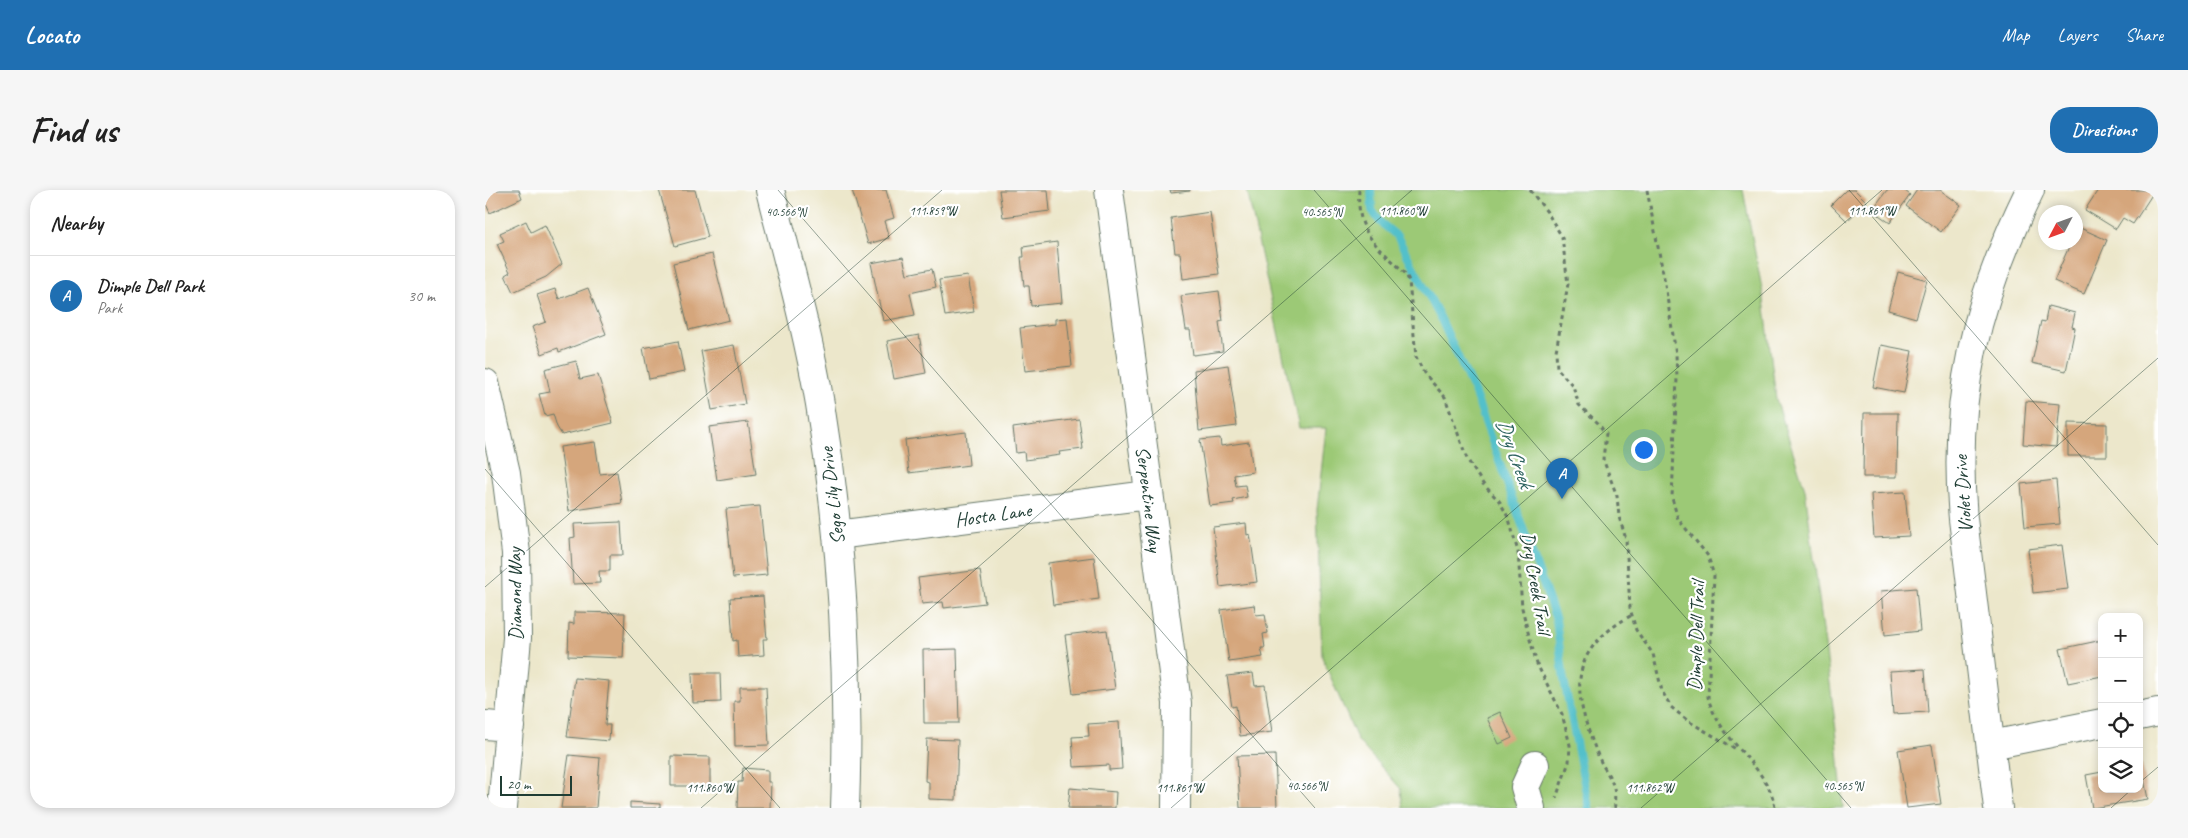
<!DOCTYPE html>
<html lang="en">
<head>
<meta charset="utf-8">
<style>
	body { margin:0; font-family:Caveat,sans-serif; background:#f6f6f6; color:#222 }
	.controls { position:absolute; right:15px; bottom:15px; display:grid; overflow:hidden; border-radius:10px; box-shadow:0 2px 8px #0003 }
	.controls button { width:45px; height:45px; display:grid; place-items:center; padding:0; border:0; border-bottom:1px solid #e0e0e0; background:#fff; color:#222; font:25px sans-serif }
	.compass { position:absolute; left:1553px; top:15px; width:45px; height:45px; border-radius:50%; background:#fff; box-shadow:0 2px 8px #0003; rotate:229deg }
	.scale { position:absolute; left:15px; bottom:12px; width:72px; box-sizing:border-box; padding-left:5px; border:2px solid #1f3d34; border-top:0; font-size:14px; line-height:18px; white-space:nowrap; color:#1f3d34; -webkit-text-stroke:4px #fff; paint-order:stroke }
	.you { position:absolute; left:1158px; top:259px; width:18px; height:18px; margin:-12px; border:4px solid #fff; border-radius:50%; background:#1a73e8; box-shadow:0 0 0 8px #1a73e833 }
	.badge { display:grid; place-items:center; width:32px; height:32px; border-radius:50%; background:#1f6fb2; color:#fff; font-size:16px; font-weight:700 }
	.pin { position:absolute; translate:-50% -41px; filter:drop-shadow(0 1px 2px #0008) }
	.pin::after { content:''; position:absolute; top:26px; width:18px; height:15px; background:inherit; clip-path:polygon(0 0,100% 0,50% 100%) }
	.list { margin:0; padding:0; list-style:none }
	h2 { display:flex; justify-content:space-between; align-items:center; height:65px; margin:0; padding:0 20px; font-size:21px }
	h2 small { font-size:16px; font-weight:400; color:#767676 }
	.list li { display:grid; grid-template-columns:32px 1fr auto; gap:15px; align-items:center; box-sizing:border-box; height:80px; padding:0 20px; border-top:1px solid #e0e0e0 }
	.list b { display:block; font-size:19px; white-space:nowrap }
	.list p { margin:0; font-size:16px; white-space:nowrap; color:#767676 }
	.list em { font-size:16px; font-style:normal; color:#767676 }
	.icon { flex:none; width:28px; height:28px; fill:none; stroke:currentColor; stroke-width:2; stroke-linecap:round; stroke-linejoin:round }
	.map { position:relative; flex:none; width:1673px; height:618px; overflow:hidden; border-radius:20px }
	header { display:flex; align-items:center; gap:30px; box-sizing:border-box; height:70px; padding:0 25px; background:#1f6fb2; color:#fff }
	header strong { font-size:24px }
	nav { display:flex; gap:28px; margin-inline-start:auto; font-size:18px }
	.intro { display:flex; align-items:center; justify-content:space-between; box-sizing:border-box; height:120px; padding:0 30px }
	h1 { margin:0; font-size:35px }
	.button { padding:12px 22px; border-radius:20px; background:#1f6fb2; color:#fff; font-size:18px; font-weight:700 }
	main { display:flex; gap:30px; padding:0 30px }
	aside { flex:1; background:#fff; border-radius:20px; box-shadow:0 2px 8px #0003 }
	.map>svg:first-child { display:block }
	.green { fill:#9cc976; stroke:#5e8355 }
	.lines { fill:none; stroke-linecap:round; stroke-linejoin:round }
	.stream { stroke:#53c0ca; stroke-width:8 }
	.building { fill:#d5a67c }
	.minor-casing { stroke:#677869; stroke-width:30 }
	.major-casing { stroke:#677869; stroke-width:30 }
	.path { stroke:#677869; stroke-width:3; stroke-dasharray:4 4; stroke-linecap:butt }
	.minor { stroke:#fff; stroke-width:28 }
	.major { stroke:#fff; stroke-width:28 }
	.ticks { fill:none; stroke:#1f3d34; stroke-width:1; stroke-opacity:0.45 }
	.labels { text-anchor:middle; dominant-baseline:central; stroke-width:4.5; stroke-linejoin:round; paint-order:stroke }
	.street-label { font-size:20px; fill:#1f3d34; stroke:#fff }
	.water-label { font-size:21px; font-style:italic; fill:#2f6461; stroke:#fff }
	.ticks-label { font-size:12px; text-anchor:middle; fill:#1f3d34; stroke:#fff; stroke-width:4.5; stroke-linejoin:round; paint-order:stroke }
</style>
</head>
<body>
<header>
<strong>Locato</strong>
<nav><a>Map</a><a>Layers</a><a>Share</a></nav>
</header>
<div class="intro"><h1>Find us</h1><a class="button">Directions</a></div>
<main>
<aside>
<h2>Nearby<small></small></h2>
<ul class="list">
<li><span class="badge">A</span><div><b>Dimple Dell Park</b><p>Park</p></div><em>30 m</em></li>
</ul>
</aside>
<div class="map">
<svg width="1673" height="618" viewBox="0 0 1673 618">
	<rect width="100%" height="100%" fill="#fff"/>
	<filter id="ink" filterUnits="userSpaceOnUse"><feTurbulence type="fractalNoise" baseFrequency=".02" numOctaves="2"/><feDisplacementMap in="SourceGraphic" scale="10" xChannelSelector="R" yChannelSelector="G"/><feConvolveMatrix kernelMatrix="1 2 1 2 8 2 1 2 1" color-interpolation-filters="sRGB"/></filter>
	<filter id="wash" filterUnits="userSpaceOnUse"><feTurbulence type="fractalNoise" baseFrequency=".0096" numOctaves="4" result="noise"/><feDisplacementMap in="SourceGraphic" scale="20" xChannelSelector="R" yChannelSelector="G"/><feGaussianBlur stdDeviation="1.12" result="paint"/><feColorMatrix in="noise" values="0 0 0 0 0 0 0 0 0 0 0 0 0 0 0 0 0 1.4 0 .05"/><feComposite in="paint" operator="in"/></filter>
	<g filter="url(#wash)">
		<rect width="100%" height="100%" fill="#ece7cb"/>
		<path class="green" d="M762,0h496l21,109 12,100 29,90 32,249 6,70h-440l-2,-19 -43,-48 -36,-84 -5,-147 9,-82h-27z"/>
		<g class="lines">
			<path class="stream" d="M886,0l1,20 8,12 17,14 43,81 35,77 81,226 8,60 25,128"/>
		</g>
		<g id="blocks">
			<path class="building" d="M0,0h34l3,8 -32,15 -5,-11z
				M174,0h36l13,47 -33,9z
				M367,0h34l8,28 -10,3 5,17 -21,6z
				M514,0h49l2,21 -47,6z
				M685,0h20v1l-19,2z
				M1361,0h9l12,12 -20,19 -16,-16z
				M1402,0h17l6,5 -20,28 -18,-13z
				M1432,0h23l21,15 -20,27 -35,-26z
				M1613,0h57l-22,34 -10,-6 -7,11 -31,-19z
				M725,22l9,62 -36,5 -3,-26h-5l-4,-35z
				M41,31l5,11 14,-7 17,39 -16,13 -33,15 -8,-17 5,-3 -13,-28 7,-3 -4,-8z
				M1593,37l29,13 -23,54 -30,-13 17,-39h4z
				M572,52l5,61 -31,3 -2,-20h-5l-3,-29h3l-1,-10z
				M227,64l17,66 -40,10 -16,-67z
				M418,67l4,17 25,-5 4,18 -26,6 5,22 -32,6 -12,-58z
				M1413,82l29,8 -11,38 -28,-8z
				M483,86l6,36 -29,4 -6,-36z
				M103,98l18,46 -47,18 -1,-4 -16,6 -10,-27 14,-5 -9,-27 18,-6 4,10z
				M734,101l4,30 -4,1 4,29 -30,4 -3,-25h-4l-5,-34z
				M1563,116l27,7 -3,14 3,1 -9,43 -34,-8 9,-42 4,1z
				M582,128l5,48 -47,5 -5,-43 35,-4v-5z
				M434,145l7,38 -32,6 -7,-38z
				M193,151l6,31 -35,7 -6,-31z
				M249,155l11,59 -33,6 -11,-59z
				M1396,155l31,6 -8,42 -31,-6z
				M91,171l4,18 18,-4 15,48 -51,12 -5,-8 -4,-13 -8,2 -6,-22 11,-2 -5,-23z
				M743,175l9,61 -38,5 -5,-61z
				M1541,211l34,3 -4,43 -33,-3z
				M1379,223h34l-1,64h-34z
				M594,229l4,30 -24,3 1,3 -35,5 -1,-8 -8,1 -3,-25z
				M263,232l8,52 -39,6 -8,-53z
				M1583,233l39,1v32h-39z
				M481,242l3,33 -60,8 -4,-33z
				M735,248l1,8 28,-4 4,30 -19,3 2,11 9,-1 2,12 -14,3 1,3 -24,3 -10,-66z
				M110,252l5,32 17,-2 5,31 -53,8 -9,-64z
				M1571,290l4,44 -35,3 -4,-43z
				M1420,302l4,44 -35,2 -3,-44z
				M275,316l7,69 -34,3 -7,-69z
				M136,332l2,33h-13v16h-11l1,12 -27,1 -3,-46 5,-1 -1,-13z
				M761,333l1,12 3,-1 7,48 -37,5 -7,-60z
				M1577,355l6,44 -35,4 -5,-44z
				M609,367l5,42 -46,6 -5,-42z
				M495,380l5,33 -41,5 -1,-6 -21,2 -4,-26z
				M1431,398l4,43 -35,4 -4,-44z
				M278,406l4,43h-4l1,16 -26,2 -1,-17 -4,1 -3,-43z
				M769,415l2,10 9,-1 3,19 -5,1 2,14h-4l2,9 -34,5 -8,-52z
				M89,422l51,1 -2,45 -55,-2 1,-33 5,1z
				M622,440l8,59 -42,5 -8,-59z
				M1617,450v36l-34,7 -8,-34z
				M472,459l2,74h-35l-1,-73z
				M1440,479l3,43 -35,2 -3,-43z
				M207,483h28l1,29 -28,1z
				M768,483l2,13 10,-1 7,47 -32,4 -4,-30 -4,1 -5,-31z
				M90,488l34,3 -4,44h5l-1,16 -42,-4z
				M255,497h26l3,58 -34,1 -1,-45h6z
				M1015,522l12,26 -13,6 -12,-26z
				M634,532l3,47 -13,1v-5l-35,2 -2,-30 17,-1 -1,-12z
				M442,549l31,1 -2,60 -27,-1v-17l-4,-1z
				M1447,555l9,59 -34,4 -9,-58z
				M84,565l31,3 -4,50h-35z
				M790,565l2,53h-37l-3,-52z
				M186,566l39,1v29h-39z
				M1654,575h2l7,34 -56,9 -6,-33 16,-3v17h37z
				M258,578l25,2v12h3l-1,26h-33l1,-26h4z
				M585,598l46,4 -1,16h-47z
				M145,612l30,2v4h-30z"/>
		</g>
	</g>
	<g filter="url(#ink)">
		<use href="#blocks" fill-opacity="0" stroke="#677869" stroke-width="1"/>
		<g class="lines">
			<g class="minor-casing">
				<path id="minor" d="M624,0l68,513 -1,105
					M0,193l21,90 10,80 1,85 -15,170
					M352,345l311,-40
					M1654,526l19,-4
					M0,535l25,2
					M1506,555l111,-22
					M1046,618l-6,-21 10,-22
					M1513,618l-35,-289c-11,-123 13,-219 67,-329"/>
			</g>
			<g class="major-casing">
				<path id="major" d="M285,0c18,71 38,142 50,214 22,133 30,269 25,404"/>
			</g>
			<path class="path" d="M874,0c-3,45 18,55 47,84l3,7 7,76 8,16 21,24 22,62 16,25 17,18 9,17 9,33 4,56 7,28 8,28 25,50 8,31 -1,17 -13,36
				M1045,0l17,22 15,25 6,47 -12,67 1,17 16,18 6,19 19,18 8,11 -3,25 14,37 2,21 7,22 4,69 6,22 17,24 9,37 9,16 17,14 48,28
				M1162,0l17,88 12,76 1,24 -5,120 6,21 30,37 6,20 -6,121c11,45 62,70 67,111
				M1130,618c-1,-7 1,-16 -2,-23 -3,-9 -10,-18 -14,-27 -26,-64 -35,-105 33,-143"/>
			<use href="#minor" class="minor"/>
			<use href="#major" class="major"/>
		</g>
	</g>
	<path class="ticks" d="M293,0l537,618M829,0l537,618M1364,0l309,355M0,279l295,339M0,397l457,-397M1654,593l19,-16M216,618l711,-618M686,618l711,-618M1156,618l517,-450M1626,618l21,-19"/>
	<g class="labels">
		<g class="street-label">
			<text transform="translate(1478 304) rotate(-94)">Violet Drive</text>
			<text transform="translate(347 306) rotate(-97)">Sego Lily Drive</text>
			<text transform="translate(664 309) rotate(83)">Serpentine Way</text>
			<text transform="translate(508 325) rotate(-8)">Hosta Lane</text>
			<text transform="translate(1051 393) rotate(80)">Dry Creek Trail</text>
			<text transform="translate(30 404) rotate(-91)">Diamond Way</text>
			<text transform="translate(1211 446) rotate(-88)">Dimple Dell Trail</text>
		</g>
		<g class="water-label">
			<text transform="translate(1030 263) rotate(70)">Dry Creek</text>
		</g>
	</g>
	<g class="ticks-label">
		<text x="448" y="25">111.859°W</text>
		<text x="918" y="25">111.860°W</text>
		<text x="1387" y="25">111.861°W</text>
		<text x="301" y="26">40.566°N</text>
		<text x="837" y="26">40.565°N</text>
		<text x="822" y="600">40.566°N</text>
		<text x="1358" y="600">40.565°N</text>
		<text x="225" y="602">111.860°W</text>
		<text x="695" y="602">111.861°W</text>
		<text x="1165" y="602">111.862°W</text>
	</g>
</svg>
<div class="controls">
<button>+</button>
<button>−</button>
<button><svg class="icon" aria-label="locate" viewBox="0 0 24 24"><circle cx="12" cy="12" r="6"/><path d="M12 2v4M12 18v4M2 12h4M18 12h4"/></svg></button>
<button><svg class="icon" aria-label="layers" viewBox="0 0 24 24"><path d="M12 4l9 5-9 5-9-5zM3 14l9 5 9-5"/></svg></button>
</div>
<svg class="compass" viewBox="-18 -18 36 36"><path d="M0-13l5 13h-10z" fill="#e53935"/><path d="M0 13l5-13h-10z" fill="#767676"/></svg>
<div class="scale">20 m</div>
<div class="you"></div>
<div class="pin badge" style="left:1077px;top:309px">A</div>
</div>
</main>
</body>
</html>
